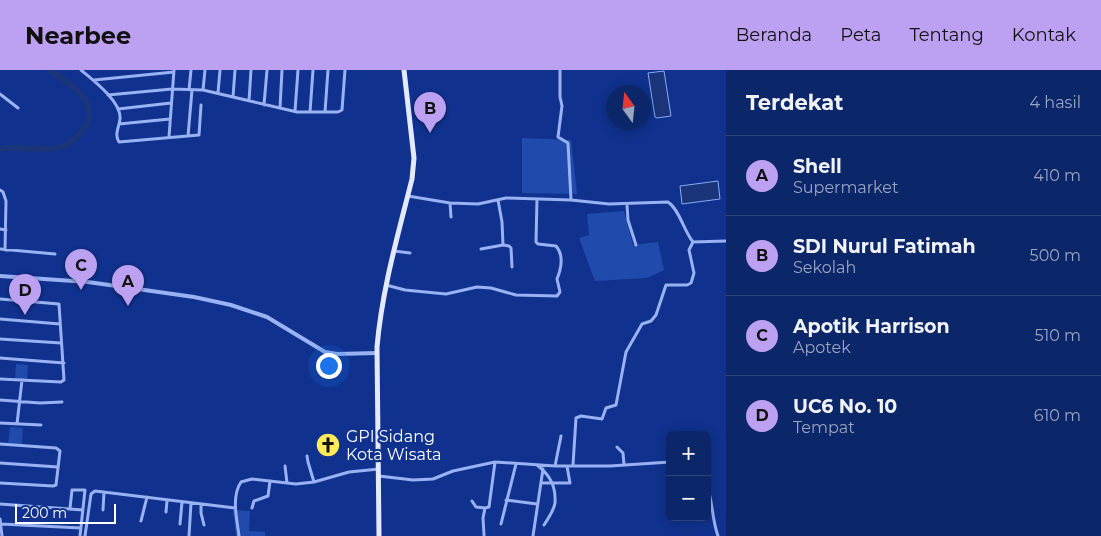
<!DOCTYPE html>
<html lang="id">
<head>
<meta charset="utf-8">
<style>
	body { margin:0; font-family:Montserrat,sans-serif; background:#152e70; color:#f1f3f6 }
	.controls { position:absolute; right:15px; bottom:15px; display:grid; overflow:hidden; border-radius:8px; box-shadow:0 2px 12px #0003 }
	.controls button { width:45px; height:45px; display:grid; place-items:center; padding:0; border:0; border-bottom:1px solid #2c437e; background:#0c266a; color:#f1f3f6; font:25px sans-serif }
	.compass { position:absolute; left:606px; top:15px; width:45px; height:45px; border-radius:50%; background:#0c266a; box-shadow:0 2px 12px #0003; rotate:345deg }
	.scale { position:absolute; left:15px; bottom:12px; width:101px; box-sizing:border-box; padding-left:5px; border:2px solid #fff; border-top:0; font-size:14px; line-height:18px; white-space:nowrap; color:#fff; -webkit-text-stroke:4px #10328e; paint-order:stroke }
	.you { position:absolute; left:328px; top:295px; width:18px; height:18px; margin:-12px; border:4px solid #fff; border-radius:50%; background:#1a73e8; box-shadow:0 0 0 8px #1a73e833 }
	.badge { display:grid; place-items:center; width:32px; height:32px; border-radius:50%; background:#bca0f2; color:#111; font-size:16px; font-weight:700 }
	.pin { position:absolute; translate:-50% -41px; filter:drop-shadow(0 1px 2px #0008) }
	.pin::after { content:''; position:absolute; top:26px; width:18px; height:15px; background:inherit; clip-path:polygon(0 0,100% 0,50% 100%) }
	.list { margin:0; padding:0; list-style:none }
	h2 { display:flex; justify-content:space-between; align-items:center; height:65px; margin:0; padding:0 20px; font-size:21px }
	h2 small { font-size:16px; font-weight:400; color:#9aa5c1 }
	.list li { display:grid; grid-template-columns:32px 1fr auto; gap:15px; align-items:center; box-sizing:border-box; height:80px; padding:0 20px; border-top:1px solid #2c437e }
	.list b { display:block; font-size:19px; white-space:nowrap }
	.list p { margin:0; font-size:16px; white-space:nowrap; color:#9aa5c1 }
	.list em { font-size:16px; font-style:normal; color:#9aa5c1 }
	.map { position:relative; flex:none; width:726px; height:466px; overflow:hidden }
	header { display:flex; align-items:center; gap:30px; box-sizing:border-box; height:70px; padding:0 25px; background:#bca0f2; color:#111 }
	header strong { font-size:24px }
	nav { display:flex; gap:28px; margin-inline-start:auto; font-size:18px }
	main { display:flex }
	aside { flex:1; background:#0c266a }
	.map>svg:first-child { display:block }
	.green { fill:#214aad }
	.water { fill:#1b357a; stroke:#89aaf6 }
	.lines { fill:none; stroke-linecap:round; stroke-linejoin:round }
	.river { stroke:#1b357a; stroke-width:6 }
	.minor { stroke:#98b2f3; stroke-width:3 }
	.tertiary { stroke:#98b2f3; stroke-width:4 }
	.primary { stroke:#e3e9ff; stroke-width:5 }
	.labels { text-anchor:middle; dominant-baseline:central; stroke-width:4.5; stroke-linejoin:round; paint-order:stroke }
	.poi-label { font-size:16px; fill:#fff; stroke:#10328e; text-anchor:start }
</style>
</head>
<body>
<header>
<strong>Nearbee</strong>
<nav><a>Beranda</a><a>Peta</a><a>Tentang</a><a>Kontak</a></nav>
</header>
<main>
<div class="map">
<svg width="726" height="466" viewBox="0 0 726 466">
	<rect width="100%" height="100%" fill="#10328e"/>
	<path class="green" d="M522,68l49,2 6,54 -55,-1z
		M624,141l9,34 25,-3 6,28 -17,8 -52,3 -16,-43 10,-3 -2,-21z
		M16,294l12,1 -1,16 -12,-1z
		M10,357l13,1 -1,16h-14z
		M233,440l17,1 -1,20 16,1v4h-29z"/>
	<path class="water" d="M664,1l7,45 -14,2 -2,-1 -7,-44z
		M718,111l2,18 -38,5 -2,-18z"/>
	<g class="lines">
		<path class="river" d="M0,79c19,-3 39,2 58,-1 8,-1 17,-8 22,-14 27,-28 -10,-51 -31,-64"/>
		<path class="minor" d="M81,0c12,10 41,32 39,49 -1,9 -6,15 -1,23l80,-7 2,-30
			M560,0v27l2,9 -4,31 10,6 3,57
			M94,10l80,-8
			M189,20l2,-20
			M203,20l2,-20
			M218,23l2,-23
			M0,24l18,14
			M108,25l64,-6 31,1 94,22h41l4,-2 3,-40
			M233,27l2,-27
			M249,31l2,-31
			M264,35l3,-35
			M280,38l2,-38
			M118,39l53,-6
			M295,41l3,-41
			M310,42l3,-42
			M325,42l3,-42
			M119,54l51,-5
			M188,66l4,-46
			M169,67l5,-67
			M0,120l3,2 3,9 -1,49
			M408,126l42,7 28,1 28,-6 65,2 38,4 59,-2c11,7 16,29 25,40l33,-1
			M450,133l1,14
			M627,135l1,15 8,25
			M0,159l6,1
			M503,175l6,1 2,2 1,19
			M0,179l55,5
			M481,179l22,-4 -1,-23 -4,-22
			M394,181l16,2
			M386,215l19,5 41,4 31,-7 14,1 25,7 41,1 3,-4 -3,-13c4,-10 7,-24 -1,-33l-18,-2 -2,-2 1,-43
			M0,229l59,5 5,76 -3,2 -61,-3
			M0,249l60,5
			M0,269l61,4
			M0,288l64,5
			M0,330l40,3 22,-1
			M0,353l41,2
			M17,354l5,-44
			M0,374l56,4 4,3 -4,34 -3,1 -53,-3
			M617,377l6,6 1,12
			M307,386l1,6 6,20
			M0,393l58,4
			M537,395c13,10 19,21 18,38 -1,7 -7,16 -11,22
			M573,395l3,-47 5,-2 21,3 4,-11 10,-3 10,-53 16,-28 9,-3 5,-6 10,-30h21l4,-2 3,-10 -5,-23 4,-8
			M285,396l2,17
			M555,396l6,-30
			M379,406l34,4 20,-1 20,-8 42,-9 60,4h55l60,-4
			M541,413h29l-3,-17
			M707,416c6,16 5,34 11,50
			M506,430l31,4
			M472,431l4,6 9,1 4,-1 6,-45
			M0,434l83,6
			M201,434v9l3,12
			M70,438l2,-18h13l-5,46
			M252,438l2,-7 14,-5 2,-15
			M103,440l1,-18
			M166,442l1,-11
			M0,449l2,17
			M141,451l6,-24
			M1,454l80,4
			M180,454l2,-22
			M501,454l15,-60
			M484,465l-1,-17 2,-10
			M85,466l6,-42 4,-3 140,17
			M189,466l2,-33
			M239,466c-2,-17 -8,-39 2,-54l11,-3 44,5 18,-2 35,-10 30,-3
			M533,466l10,-67"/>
		<path class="tertiary" d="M0,206l88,6 106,15 37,8 36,12 58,35 12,2 40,-1"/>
		<path class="primary" d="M379,466l-2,-189c5,-58 21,-112 35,-168l2,-21 -10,-88"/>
	</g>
	<defs>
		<g id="church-disc" transform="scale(1.25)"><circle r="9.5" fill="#ffea59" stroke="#10328e"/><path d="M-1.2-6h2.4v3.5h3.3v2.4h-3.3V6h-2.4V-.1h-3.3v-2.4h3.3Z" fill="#111"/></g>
	</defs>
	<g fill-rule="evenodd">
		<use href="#church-disc" x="328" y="375"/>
	</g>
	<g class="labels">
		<g class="poi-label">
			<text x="346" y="366">GPI Sidang<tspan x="346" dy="18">Kota Wisata</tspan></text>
		</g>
	</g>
</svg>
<div class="controls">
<button>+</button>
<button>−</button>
</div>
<svg class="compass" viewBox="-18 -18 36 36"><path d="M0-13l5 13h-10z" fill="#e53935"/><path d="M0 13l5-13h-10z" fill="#9aa5c1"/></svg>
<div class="scale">200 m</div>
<div class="you"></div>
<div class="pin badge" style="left:128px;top:236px">A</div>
<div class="pin badge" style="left:430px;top:63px">B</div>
<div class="pin badge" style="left:81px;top:220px">C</div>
<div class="pin badge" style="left:25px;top:245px">D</div>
</div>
<aside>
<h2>Terdekat<small>4 hasil</small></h2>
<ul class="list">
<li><span class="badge">A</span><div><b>Shell</b><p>Supermarket</p></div><em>410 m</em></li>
<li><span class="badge">B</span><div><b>SDI Nurul Fatimah</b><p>Sekolah</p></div><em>500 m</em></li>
<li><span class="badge">C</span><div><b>Apotik Harrison</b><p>Apotek</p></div><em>510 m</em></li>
<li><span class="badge">D</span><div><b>UC6 No. 10</b><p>Tempat</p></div><em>610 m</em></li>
</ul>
</aside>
</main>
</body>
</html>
